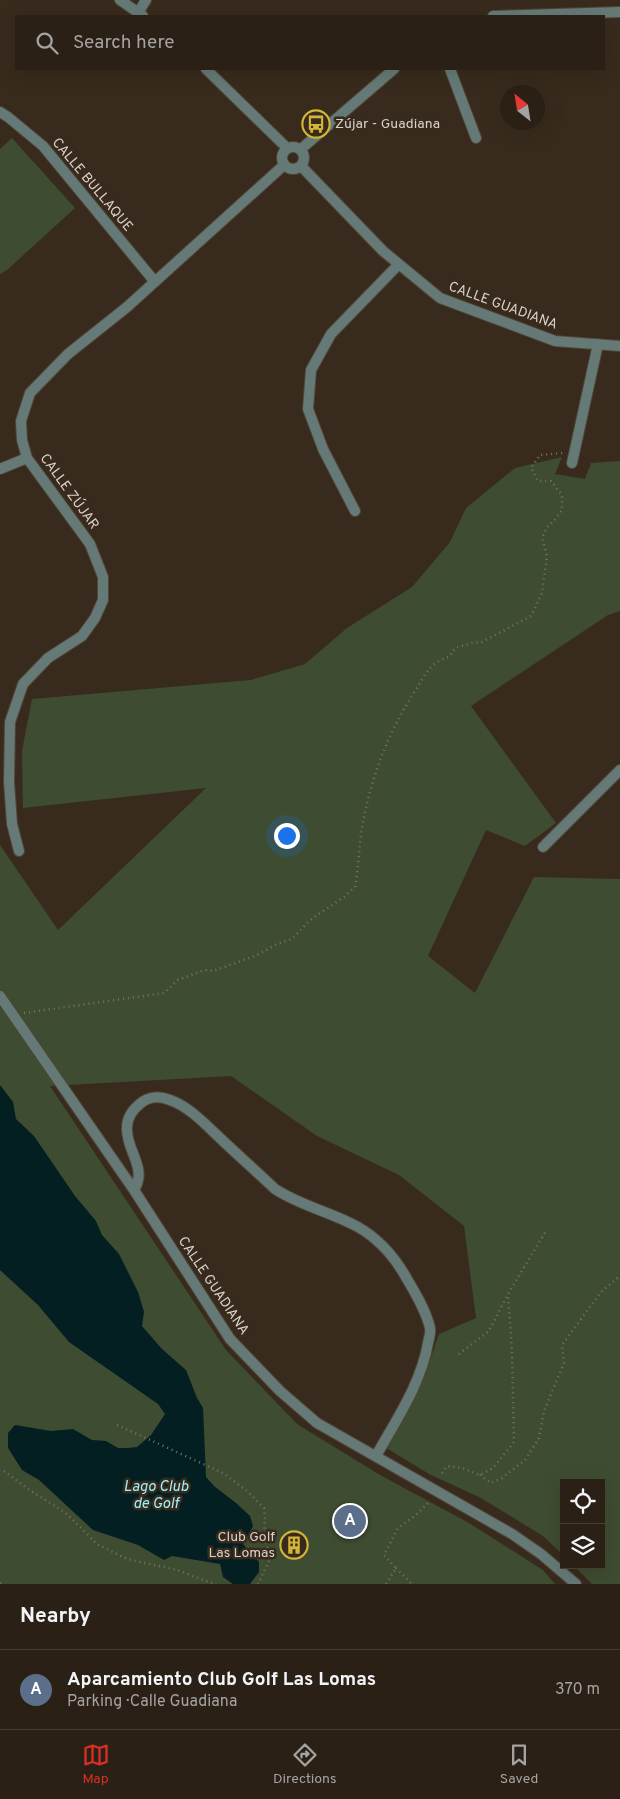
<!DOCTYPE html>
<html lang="en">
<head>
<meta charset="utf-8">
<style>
	body { margin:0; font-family:Overpass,sans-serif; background:#32281f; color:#f1f3f6 }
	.controls { position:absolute; right:15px; bottom:15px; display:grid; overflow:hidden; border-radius:0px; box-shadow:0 5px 20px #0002 }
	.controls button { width:45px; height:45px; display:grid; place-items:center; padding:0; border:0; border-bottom:1px solid #463e35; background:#2a2016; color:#f1f3f6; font:25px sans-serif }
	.compass { position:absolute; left:500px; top:85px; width:45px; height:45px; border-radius:50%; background:#2a2016; box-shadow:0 5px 20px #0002; rotate:330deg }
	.you { position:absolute; left:286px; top:835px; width:18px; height:18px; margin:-12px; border:4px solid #fff; border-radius:50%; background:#1a73e8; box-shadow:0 0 0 8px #1a73e833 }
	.badge { display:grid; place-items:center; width:32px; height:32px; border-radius:50%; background:#d93025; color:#fff; font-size:16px; font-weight:700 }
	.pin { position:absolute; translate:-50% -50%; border:2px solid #fff; box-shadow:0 1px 5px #0006 }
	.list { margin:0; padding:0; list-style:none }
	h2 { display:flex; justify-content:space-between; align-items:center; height:65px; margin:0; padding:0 20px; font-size:21px }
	h2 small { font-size:16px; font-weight:400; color:#a5a3a1 }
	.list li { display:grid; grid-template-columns:32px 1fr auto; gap:15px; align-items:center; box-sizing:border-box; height:80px; padding:0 20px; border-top:1px solid #463e35 }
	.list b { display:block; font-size:19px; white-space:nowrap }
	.list p { margin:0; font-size:16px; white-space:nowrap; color:#a5a3a1 }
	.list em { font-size:16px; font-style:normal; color:#a5a3a1 }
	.icon { flex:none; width:28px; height:28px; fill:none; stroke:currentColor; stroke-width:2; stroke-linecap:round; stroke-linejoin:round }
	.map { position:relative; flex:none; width:620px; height:1584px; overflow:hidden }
	.search { position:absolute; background:#2a2016; box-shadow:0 5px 20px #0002; left:15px; right:15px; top:15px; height:55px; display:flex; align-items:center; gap:12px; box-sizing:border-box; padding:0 18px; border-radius:0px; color:#a5a3a1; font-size:19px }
	.sheet { height:145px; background:#2a2016 }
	nav { display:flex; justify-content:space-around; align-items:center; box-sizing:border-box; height:70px; border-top:1px solid #463e35; background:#2a2016; font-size:14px; color:#a5a3a1 }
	nav a { display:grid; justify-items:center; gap:2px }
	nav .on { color:#d93025 }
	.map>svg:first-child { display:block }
	.green { fill:#3e4c31 }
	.water { fill:#041f22 }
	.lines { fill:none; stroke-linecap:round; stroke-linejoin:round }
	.street-casing { stroke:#524638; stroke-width:12 }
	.path { stroke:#7d7266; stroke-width:2.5; stroke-dasharray:1 4; stroke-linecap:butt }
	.street { stroke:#657a76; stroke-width:10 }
	.labels { text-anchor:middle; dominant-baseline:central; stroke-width:5; stroke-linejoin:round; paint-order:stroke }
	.poi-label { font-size:14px; fill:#dad1c8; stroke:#382b1d; text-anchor:start }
	.street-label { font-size:14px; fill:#dad1c8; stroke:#382b1d }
	.water-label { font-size:15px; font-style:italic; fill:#9bf3fe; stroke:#382b1d }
</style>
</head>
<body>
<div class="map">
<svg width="620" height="1584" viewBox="0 0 620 1584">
	<rect width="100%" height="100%" fill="#382b1d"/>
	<path class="green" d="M12,138l63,70 -68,62 -7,4v-125z
		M562,457l-7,17 30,5 6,-16 29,-2v150l-12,4 -137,91 85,117 -31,23 -39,-16 -58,126 47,37 59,-116 86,2v705h-28l-19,-19h28v-82h-37v73l-21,-20 -62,-38 -52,-24 -46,-28 40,-66 16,-46 37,-16 -12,-92 -65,-51 -82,-39 -86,-60 -181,10 176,264 71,74 83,51 89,48 74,47 12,14h-555v-739l58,85 148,-142 -183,20 -1,-57 10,-52 219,-19 54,-16 42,-36 65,-41 38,-45 16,-34 49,-40z"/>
	<path class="water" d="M0,1085l13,17 3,17 18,17 41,60 21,25 6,14 17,19 19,38 6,20 -2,14 20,23 24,21 11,28 6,10 3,69 8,9 22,17 14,13 3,10 -10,18 16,18v10l-9,12h-17l-10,-7 -3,-13 -48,-8 -8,4 -26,-15 -45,-15 -54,-50 -17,-10 -14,-22v-15l7,-8 36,6 22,-2 19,11 14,1 12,7h10l9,-1 14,-12 14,-21 -7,-10 -89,-62 -31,-37 -38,-35z"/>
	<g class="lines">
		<g class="street-casing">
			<path id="street" d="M120,0l23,16
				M138,13l8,-13
				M493,16l127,-4
				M206,69l81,79
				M450,69l26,69
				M0,112l8,5 35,29 112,136
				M282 158a11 11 0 1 1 22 0a11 11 0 1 1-22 0Z
				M301,149l93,-80
				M301,166l82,85 57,47 115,43 65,5
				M572,463l26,-119
				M0,469l27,-11
				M355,511l-32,-62 -15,-40 3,-39 20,-36 68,-70
				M543,847l77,-77
				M19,851l-7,-27 -3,-42 1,-60 13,-38 25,-26 34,-22 13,-18 8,-18v-23l-13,-33 -63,-86 -5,-18 -1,-19 9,-28 38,-39 59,-47 157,-142
				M0,996l134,194 96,149 50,52 37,32 195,111 29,20 35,30
				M134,1190c14,-22 -8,-39 -7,-62 0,-11 6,-19 14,-25 8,-7 19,-7 29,-3 20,7 36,25 51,39 18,17 36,33 54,50 26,17 56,23 83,38 21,12 38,32 49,52 9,15 19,32 23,49 1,4 -1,10 -2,15 -7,41 -32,77 -52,113"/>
		</g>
		<path class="path" d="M24,1013l140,-20 14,-13 26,-10 9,1 42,-15 22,-12 15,-5 18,-19 34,-23 11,-10c4,-22 4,-44 8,-65 9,-47 26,-91 52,-131 10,-16 15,-29 34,-34l6,-9 17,-5 10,-1 49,-26 11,-23 5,-37 -5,-18 5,-11 6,-5 9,-12v-15l-11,-14h-13l-7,-13 9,-13 23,-2
			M459,1354l30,-23 19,-37 38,-63
			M117,1425l106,48 23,17 18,18 1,11 -1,17 3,12 4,9 -13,27
			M4,1471l24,18 38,24 31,31 30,15 50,11 37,14
			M442,1473l5,-7 15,2 18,7 13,-7 21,-26 -2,-90 -4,-58
			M480,1475l11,8 11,-5 23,-18 14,-22 5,-27 20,-48 -2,-18 39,-53 19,-16
			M396,1568l16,16
			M0,1583l1,1
			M386,1584l10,-16 -12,-13 14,-27 18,-13 12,-12"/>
		<use href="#street" class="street"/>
	</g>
	<defs>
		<g id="bus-ring" transform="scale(1.4375)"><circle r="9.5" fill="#382b1d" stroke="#d3b635" stroke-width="1.5"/><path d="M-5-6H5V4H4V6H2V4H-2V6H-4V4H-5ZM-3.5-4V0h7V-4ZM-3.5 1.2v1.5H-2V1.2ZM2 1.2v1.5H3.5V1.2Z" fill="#d3b635"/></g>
		<g id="building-ring" transform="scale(1.4375)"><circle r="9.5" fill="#382b1d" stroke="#d3b635" stroke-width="1.5"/><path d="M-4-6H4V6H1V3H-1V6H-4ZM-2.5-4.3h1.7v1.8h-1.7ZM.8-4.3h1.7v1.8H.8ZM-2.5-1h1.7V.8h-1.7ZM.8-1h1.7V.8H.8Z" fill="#d3b635"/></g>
	</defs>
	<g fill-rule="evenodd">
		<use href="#bus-ring" x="316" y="124"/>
		<use href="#building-ring" x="294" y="1545"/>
	</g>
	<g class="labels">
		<g class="poi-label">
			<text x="335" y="124">Zújar - Guadiana</text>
			<text x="275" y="1537" text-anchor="end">Club Golf<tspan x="275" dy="16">Las Lomas</tspan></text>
		</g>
		<g class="street-label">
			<text transform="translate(92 185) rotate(50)">CALLE BULLAQUE</text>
			<text transform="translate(503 306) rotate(20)">CALLE GUADIANA</text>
			<text transform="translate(69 492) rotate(54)">CALLE ZÚJAR</text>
			<text transform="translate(213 1286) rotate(56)">CALLE GUADIANA</text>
		</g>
		<g class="water-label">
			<text x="156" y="1487">Lago Club<tspan x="156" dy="17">de Golf</tspan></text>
		</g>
	</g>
</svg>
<div class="controls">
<button><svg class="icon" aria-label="locate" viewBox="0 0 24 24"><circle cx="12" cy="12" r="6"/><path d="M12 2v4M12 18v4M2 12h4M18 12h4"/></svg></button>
<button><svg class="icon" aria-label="layers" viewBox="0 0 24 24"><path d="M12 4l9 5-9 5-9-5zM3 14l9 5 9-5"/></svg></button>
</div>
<svg class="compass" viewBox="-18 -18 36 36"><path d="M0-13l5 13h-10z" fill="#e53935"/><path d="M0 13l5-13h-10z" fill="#a5a3a1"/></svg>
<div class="you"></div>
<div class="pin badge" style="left:350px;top:1521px;background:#5c6f8a">A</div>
<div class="search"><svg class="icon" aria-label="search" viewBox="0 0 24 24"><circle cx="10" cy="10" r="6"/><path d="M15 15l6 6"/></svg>Search here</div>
</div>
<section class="sheet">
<h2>Nearby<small></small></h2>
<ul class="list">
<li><span class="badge" style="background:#5c6f8a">A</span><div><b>Aparcamiento Club Golf Las Lomas</b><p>Parking · Calle Guadiana</p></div><em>370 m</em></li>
</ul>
</section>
<nav>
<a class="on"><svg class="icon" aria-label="map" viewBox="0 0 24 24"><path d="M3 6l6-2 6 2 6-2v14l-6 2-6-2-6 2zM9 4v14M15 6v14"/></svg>Map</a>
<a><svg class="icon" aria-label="directions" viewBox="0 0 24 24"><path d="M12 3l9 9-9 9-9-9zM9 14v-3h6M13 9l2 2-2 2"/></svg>Directions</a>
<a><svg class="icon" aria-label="saved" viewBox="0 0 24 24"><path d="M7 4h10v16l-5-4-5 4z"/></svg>Saved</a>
</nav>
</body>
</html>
